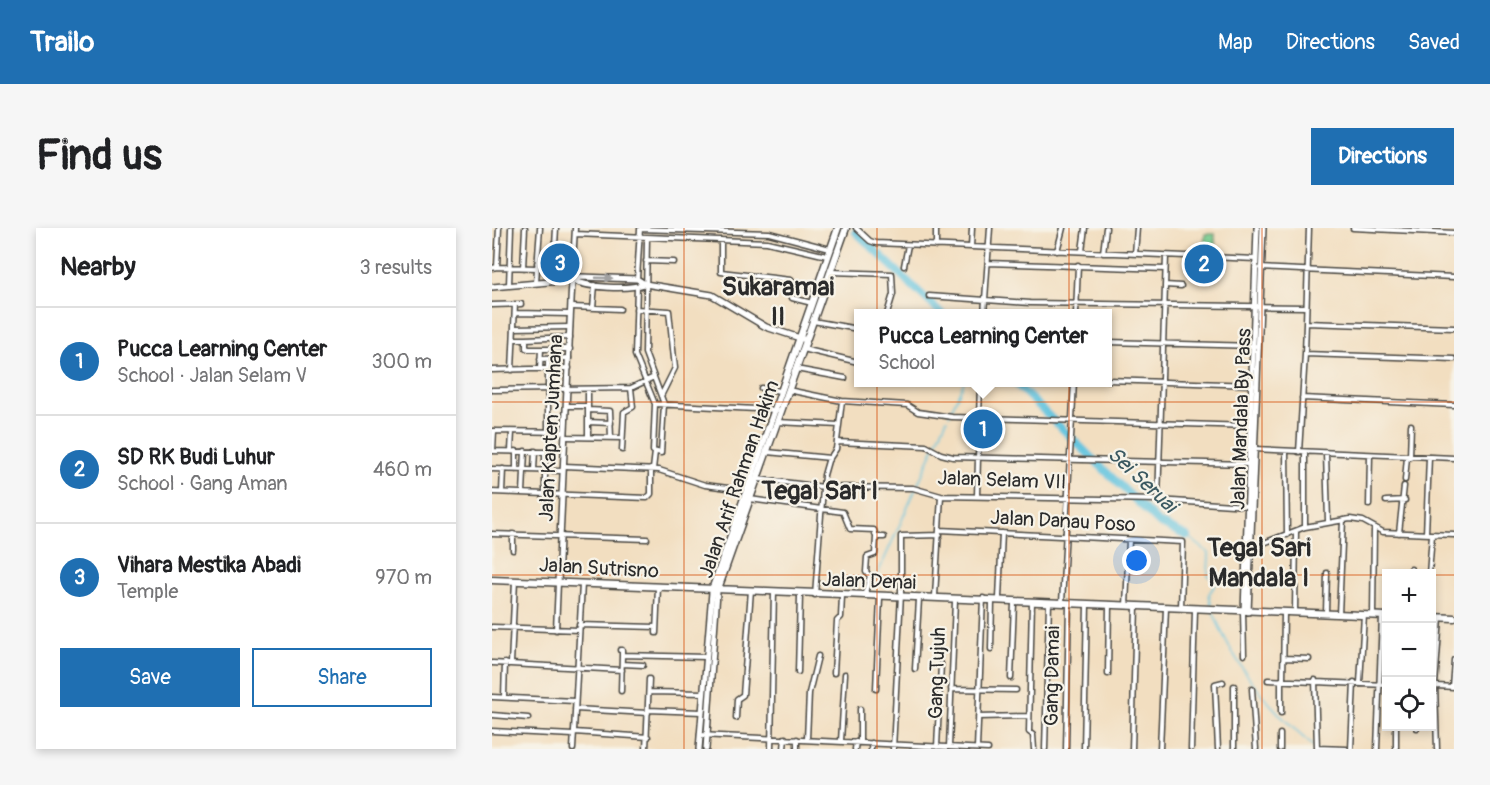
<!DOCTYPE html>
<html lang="en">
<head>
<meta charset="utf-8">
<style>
	body { margin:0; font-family:Pangolin,sans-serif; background:#f6f6f6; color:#202124 }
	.controls { position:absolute; right:18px; bottom:18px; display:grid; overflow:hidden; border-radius:0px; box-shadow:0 3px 9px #0003 }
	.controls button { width:54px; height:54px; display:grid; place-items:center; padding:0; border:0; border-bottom:2px solid #e0e0e0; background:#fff; color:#202124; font:30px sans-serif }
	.you { position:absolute; left:645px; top:333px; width:21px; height:21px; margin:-15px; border:4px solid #fff; border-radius:50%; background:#1a73e8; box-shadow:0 0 0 9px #1a73e833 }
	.badge { display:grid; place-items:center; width:39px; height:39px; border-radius:50%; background:#1f6fb2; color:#fff; font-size:20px; font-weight:700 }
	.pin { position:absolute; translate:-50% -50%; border:3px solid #fff; box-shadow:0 2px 6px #0006 }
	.popup { position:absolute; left:362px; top:81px; width:258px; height:78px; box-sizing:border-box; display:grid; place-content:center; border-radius:0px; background:#fff; filter:drop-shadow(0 2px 4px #0005); font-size:20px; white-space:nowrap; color:#757577 }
	.popup b { font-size:22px; color:#202124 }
	.popup::after { content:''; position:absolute; left:50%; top:100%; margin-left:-12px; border:12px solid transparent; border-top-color:#fff }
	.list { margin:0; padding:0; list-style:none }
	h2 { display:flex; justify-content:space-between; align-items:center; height:78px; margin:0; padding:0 24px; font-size:26px }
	h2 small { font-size:20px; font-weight:400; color:#757577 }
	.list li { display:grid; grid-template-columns:39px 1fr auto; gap:18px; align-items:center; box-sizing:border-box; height:108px; padding:0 24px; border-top:2px solid #e0e0e0 }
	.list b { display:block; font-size:22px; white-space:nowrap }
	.list p { margin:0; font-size:20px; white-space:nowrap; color:#757577 }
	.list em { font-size:20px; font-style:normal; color:#757577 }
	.actions { display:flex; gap:12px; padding:18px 24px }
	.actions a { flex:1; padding:14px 0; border:2px solid #1f6fb2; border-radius:0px; text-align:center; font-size:21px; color:#1f6fb2 }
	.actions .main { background:#1f6fb2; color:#fff }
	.icon { flex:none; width:33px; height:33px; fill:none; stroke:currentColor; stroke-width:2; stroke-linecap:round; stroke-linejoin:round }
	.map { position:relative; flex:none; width:962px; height:521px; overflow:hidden; border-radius:0px }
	header { display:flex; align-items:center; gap:36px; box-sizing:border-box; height:84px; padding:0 30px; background:#1f6fb2; color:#fff }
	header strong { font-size:28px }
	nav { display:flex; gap:33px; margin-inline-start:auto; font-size:21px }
	.intro { display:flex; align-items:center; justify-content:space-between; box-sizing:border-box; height:144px; padding:0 36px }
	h1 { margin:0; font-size:42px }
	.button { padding:15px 27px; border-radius:0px; background:#1f6fb2; color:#fff; font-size:21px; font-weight:700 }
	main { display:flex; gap:36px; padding:0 36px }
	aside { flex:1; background:#fff; border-radius:0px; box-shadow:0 3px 9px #0003 }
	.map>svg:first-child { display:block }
	.green { fill:#7bcf92; stroke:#537d5e; stroke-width:1.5 }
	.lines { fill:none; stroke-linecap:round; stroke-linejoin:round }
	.stream { stroke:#60c3de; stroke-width:1.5 }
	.river { stroke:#60c3de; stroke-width:8 }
	.street-casing { stroke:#494641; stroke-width:7 }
	.secondary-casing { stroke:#494641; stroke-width:8 }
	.primary-casing { stroke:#494641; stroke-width:9 }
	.street { stroke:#fff; stroke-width:4 }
	.secondary { stroke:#fff; stroke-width:5 }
	.primary { stroke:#fff; stroke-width:6 }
	.oneway { fill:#a0a0a0 }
	.grid { fill:none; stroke:#d5540f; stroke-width:1.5; stroke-opacity:0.55 }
	.labels { text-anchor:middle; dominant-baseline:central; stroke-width:4.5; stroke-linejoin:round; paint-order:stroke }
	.street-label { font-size:20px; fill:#2b2b2b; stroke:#f7f3e8 }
	.water-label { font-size:21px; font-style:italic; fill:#3b5961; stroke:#f7f3e8 }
	.district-label { font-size:26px; font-weight:bold; fill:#2b2b2b; stroke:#f7f3e8 }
</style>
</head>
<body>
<header>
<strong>Trailo</strong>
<nav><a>Map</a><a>Directions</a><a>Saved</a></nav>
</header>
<div class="intro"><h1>Find us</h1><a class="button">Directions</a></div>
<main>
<aside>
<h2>Nearby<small>3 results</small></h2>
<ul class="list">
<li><span class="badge">1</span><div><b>Pucca Learning Center</b><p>School · Jalan Selam V</p></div><em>300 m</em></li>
<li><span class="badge">2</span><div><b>SD RK Budi Luhur</b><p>School · Gang Aman</p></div><em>460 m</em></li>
<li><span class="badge">3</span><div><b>Vihara Mestika Abadi</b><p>Temple</p></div><em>970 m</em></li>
</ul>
<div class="actions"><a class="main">Save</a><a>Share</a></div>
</aside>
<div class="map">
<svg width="962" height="521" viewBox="0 0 962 521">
	<rect width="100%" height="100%" fill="#f7f3e8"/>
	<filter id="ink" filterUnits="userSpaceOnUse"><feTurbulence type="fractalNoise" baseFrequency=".0167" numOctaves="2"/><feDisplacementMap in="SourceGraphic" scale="12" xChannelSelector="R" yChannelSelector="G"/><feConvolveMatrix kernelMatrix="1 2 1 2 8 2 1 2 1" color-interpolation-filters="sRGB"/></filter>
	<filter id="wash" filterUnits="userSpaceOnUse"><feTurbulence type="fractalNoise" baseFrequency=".008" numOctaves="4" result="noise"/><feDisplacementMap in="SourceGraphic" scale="24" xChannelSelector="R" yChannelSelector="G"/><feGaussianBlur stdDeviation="1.35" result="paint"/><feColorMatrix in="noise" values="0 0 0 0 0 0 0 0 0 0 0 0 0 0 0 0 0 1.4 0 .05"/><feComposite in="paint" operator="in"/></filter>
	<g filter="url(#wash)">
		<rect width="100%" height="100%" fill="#f2dec0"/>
		<path class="green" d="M713,6h10v19l-11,-1z"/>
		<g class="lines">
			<path class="stream" d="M457,187l15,-33
				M695,308l22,17 -1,22 8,8 -7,11 3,14
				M379,361l76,-170
				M721,384c22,56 58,98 102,136"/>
			<path class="river" d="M364,4l86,82
				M522,154l145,141 28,13"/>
		</g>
	</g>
	<g filter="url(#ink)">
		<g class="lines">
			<g class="street-casing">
				<path id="street" d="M364,0l14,13 6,2 380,16
					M861,0l101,5
					M148,1l129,4 61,16
					M83,6l192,8 60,14
					M229,12v32l70,8 2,3 -1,15 20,5
					M444,18v-18
					M479,19l1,-19
					M565,23l6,-23
					M590,23l3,-23
					M611,25l3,-25
					M643,26l2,-26
					M154,33l28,1
					M45,35l17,1 2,-36
					M496,35l177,6
					M62,36l20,1
					M412,38l4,-21
					M5,39l40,1
					M0,40l5,-1 2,-39
					M31,40l2,-40
					M768,40l194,9
					M339,44l61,2 1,20 -6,20
					M145,51l3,-50
					M80,52l3,-52
					M44,55l4,-55
					M17,57l2,-57
					M673,57l16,1
					M145,58l-2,69 20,49 -2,47 8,2 3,-49 -19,-51 2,-115
					M437,68l101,7 276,4
					M0,77l29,-1
					M80,79l48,2
					M101,80l2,-23
					M144,81l33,2 6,57 -14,28
					M23,85l55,1
					M492,86l6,-86
					M584,86l2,-49
					M321,93l45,8
					M814,95l148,5
					M22,100l56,-1
					M22,111h12v9l3,1h41
					M34,111l44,-2
					M616,114l147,4
					M311,121l55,13
					M813,126l149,5
					M48,131l29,-1
					M56,131v73
					M48,141l1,-20
					M304,141l49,9
					M0,142l77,-2
					M20,142l3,-66
					M616,152l145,5
					M269,160l19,3
					M96,161v33l23,1
					M0,162l139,-2 23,-11
					M296,162l54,11 65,4 11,7 34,5 298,9
					M810,170l152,7
					M163,176l122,6
					M75,178h21
					M96,182l22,1 1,27
					M96,194v15
					M285,194l62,3
					M0,203l73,1
					M73,209l57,1
					M345,214l89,4 15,8 12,3 295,7
					M762,221l200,9
					M130,222l2,-38 9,-5 -2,-19
					M0,223l53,1v42
					M1,223l1,-20
					M19,223l1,-19
					M794,223l1,84
					M275,224l63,6
					M807,224l6,-98 4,-126
					M813,224v75
					M834,225l2,68
					M918,229l1,-32
					M72,238l95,4 46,15 23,3
					M0,241l71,2
					M161,241l2,-17
					M24,242v-19
					M42,242l1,-19
					M266,251l66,8 89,1 28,8 217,4 89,6
					M913,252l2,-23
					M0,264l155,6 4,-4v-25
					M10,264l1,-23
					M31,265l2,-42
					M485,268l3,-114
					M258,271l93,13 7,17 24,1 2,7h8
					M666,272l8,-244
					M894,273l19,-1
					M877,277l1,-50
					M448,302l243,12 -2,66
					M907,305l5,-47
					M0,306l155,5
					M934,306l3,-77
					M759,320l54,-21 45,-8 13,2 20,11 71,3
					M21,322v-16
					M919,346v-5
					M937,346l3,-39
					M373,365l5,-17 -4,-4 1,-15 8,-3 1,-17
					M323,367l9,-120 4,-14 8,-12 6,-48
					M443,368l6,-100
					M507,370l3,-65
					M540,374l-3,130 4,3 1,14
					M570,375l12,-221
					M634,378l3,-66
					M751,384l1,43
					M803,384l1,-81
					M834,385l1,-40
					M847,386l4,-94
					M881,387l1,-87
					M87,397l77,2
					M0,399l87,3
					M64,402l2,-47
					M164,405l2,-46
					M499,421l1,-47
					M128,422h2v5
					M792,430l25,1
					M0,435l130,7
					M19,435l4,-82
					M130,436l21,1
					M423,441l4,-70
					M306,444l2,-77
					M342,445l3,-52 4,-4 1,-21
					M616,446l1,-69
					M519,450l3,-75
					M776,452l118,5
					M823,452l2,68
					M791,453l1,-69
					M868,455l4,-68
					M742,458v63
					M945,458l17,1
					M960,459l2,-27
					M384,461l4,-91
					M459,461l65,1
					M760,461l4,60
					M129,463l1,-36 84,2
					M157,464l55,1
					M0,469l83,4
					M12,469l1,-34
					M83,481l73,4
					M368,481v33
					M156,482l54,2
					M789,485v-33
					M0,487l36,3
					M486,489l51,-1
					M244,490l1,-19 6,-4 8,-105
					M904,499v22
					M925,500v-1
					M0,503l81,4
					M82,504l74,5
					M788,506v15
					M208,507l288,14
					M305,511v10
					M315,511l2,-46 9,-37
					M349,513l4,-67
					M445,519l4,-83
					M457,519l6,-146
					M485,520l6,-150
					M825,520l29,1
					M81,521l9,-165
					M154,521l3,-70
					M279,521l3,-158
					M292,521l1,-11
					M363,521l1,-7
					M379,521l1,-6
					M401,521l8,-155v-58l39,-1
					M553,521l4,-146
					M574,521l3,-145
					M592,521l3,-145
					M640,521l4,-142
					M668,521l6,-141
					M699,521l4,-139
					M726,521l-3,-65 8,-2
					M859,521l3,-67
					M885,521l5,-133
					M945,521l-2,-64 5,-67"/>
			</g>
			<g class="secondary-casing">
				<path id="secondary" d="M80,52c18,8 55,10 73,4
					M0,59l80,-7 9,-3 56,2 8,5 67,11 54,32 40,13
					M66,354l14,-302
					M752,384l13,-384
					M756,384l15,-384
					M207,521l13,-157
					M214,521l11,-157"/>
			</g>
			<g class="primary-casing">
				<path id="primary" d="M0,352l894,36
					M226,361l128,-361
					M220,362l126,-362
					M940,389l22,1"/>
			</g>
			<use href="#street" class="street"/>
			<use href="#secondary" class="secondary"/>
			<use href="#primary" class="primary"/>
		</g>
		<defs><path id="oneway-solid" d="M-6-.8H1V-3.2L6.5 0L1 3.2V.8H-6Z" transform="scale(1.5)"/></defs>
		<use class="oneway" href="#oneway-solid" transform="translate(112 50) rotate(2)"/>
	</g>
	<path class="grid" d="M192,0v521M385,0v521M577,0v521M770,0v521M0,174h962M0,347h894M940,347h22"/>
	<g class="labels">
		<g class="street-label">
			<text transform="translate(749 191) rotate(-88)">Jalan Mandala By Pass</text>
			<text transform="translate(59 200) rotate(-87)">Jalan Kapten Jumhana</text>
			<text transform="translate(247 251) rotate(-71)">Jalan Arif Rahman Hakim</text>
			<text transform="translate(510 252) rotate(2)">Jalan Selam VII</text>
			<text transform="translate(571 293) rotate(3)">Jalan Danau Poso</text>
			<text transform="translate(107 340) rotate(3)">Jalan Sutrisno</text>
			<text transform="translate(377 353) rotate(2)">Jalan Denai</text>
			<text transform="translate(445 445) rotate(-88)">Gang Tujuh</text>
			<text transform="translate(560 448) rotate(-89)">Gang Damai</text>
		</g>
		<g class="water-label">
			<text transform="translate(650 252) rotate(43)">Sei Seruai</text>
		</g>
		<g class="district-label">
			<text x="286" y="59">Sukaramai<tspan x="286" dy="30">II</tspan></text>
			<text x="328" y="263">Tegal Sari I</text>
			<text x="767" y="320">Tegal Sari<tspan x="767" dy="30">Mandala I</tspan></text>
		</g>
	</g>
</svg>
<div class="controls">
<button>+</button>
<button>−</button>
<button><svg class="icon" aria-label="locate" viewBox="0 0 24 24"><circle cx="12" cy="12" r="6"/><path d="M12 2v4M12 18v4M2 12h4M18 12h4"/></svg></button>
</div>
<div class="you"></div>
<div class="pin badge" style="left:491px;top:201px">1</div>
<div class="popup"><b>Pucca Learning Center</b>School</div>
<div class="pin badge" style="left:712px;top:36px">2</div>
<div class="pin badge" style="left:68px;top:35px">3</div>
</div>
</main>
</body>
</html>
